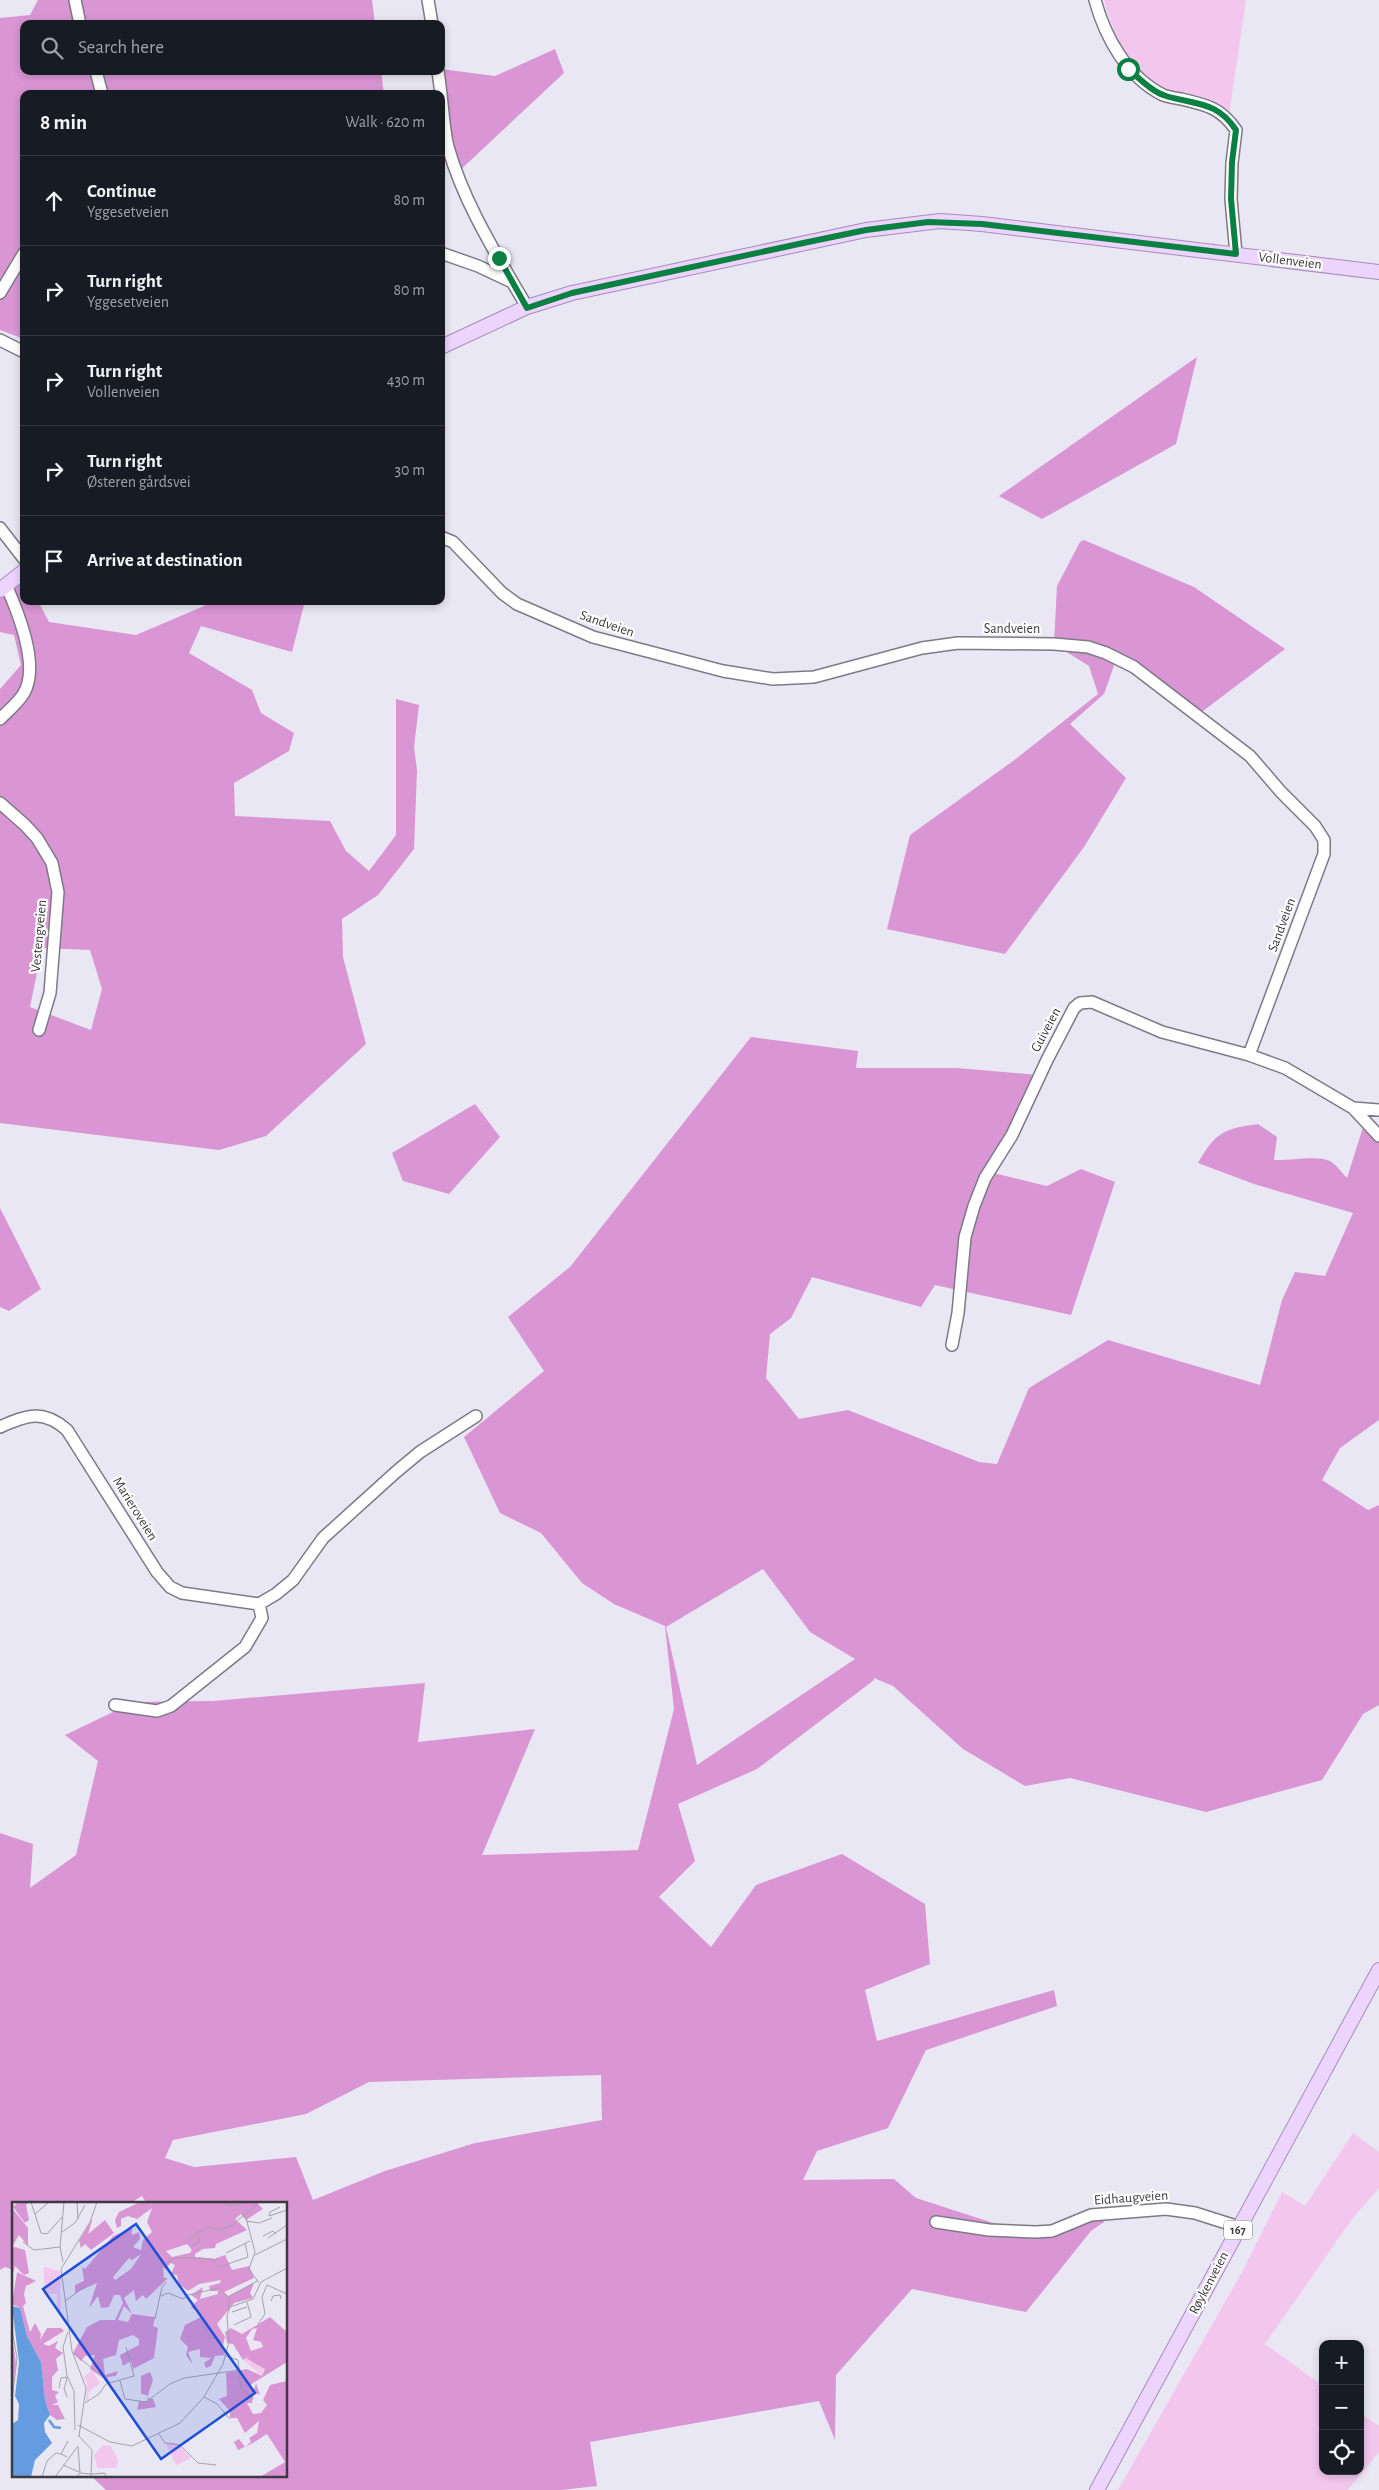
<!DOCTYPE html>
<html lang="en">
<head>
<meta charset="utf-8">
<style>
	body { margin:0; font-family:"Alegreya Sans",sans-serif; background:#20242c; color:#f1f3f6 }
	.controls { position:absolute; right:15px; bottom:15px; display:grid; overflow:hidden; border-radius:10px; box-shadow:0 2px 8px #0003 }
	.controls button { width:45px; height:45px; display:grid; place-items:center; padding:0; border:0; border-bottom:1px solid #363941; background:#171b24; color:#f1f3f6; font:25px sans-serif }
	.stop { position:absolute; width:15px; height:15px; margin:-11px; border:4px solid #0b8043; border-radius:50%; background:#fff }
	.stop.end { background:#0b8043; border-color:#fff; box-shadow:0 1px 5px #0008 }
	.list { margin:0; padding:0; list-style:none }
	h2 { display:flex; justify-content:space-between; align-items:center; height:65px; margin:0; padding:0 20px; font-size:21px }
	h2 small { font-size:16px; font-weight:400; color:#9ea1a6 }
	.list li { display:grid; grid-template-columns:32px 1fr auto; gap:15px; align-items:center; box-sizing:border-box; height:90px; padding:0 20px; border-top:1px solid #363941 }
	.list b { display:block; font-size:19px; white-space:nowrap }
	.list p { margin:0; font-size:16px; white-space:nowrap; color:#9ea1a6 }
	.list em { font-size:16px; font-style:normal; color:#9ea1a6 }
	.icon { flex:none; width:28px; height:28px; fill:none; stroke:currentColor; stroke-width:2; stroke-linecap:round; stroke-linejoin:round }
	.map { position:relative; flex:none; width:1379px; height:2490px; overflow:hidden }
	.search { position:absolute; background:#171b24; box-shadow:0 2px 8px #0003; left:20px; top:20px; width:425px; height:55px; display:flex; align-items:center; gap:12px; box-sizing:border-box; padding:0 18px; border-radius:10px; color:#9ea1a6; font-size:19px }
	.panel { position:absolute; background:#171b24; box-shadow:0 2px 8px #0003; left:20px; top:90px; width:425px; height:515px; border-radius:10px }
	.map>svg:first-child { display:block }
	.green { fill:#f3c6ee }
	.forest { fill:#da95d4; fill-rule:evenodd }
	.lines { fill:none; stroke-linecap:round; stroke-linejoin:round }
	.minor-casing { stroke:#7c7a85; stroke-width:14 }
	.major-casing { stroke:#a68cba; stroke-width:16 }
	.minor { stroke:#fff; stroke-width:11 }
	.major { stroke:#ecd4fd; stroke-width:14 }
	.route { stroke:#0b8043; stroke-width:6 }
	.labels { text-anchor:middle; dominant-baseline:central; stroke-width:4.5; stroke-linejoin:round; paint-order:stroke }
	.shield { fill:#fff; stroke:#767679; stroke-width:1 }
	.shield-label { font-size:12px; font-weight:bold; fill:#3c3b40 }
	.street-label { font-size:14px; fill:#3c3b40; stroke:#fff }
	.inset-river { fill:none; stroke:#659bdf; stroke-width:2.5 }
	.inset-road { fill:none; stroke:#a4a2ab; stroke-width:1 }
	.view { fill:#1d4ed8; fill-opacity:0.15; stroke:#1d4ed8; stroke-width:2.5 }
	.inset-edge { fill:none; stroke:#3c3b40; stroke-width:2.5 }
</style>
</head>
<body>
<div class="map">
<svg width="1379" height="2490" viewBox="0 0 1379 2490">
	<rect width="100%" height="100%" fill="#e9e7f3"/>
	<path class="green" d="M1104,0h142l-17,115c-18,-6 -46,-11 -62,-21 -37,-22 -52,-55 -63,-94z
		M1353,2133l26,19v36l-27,31 -87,125 58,42v85h37v-58l19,13v26l-31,38h-230l123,-216 41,-82 23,14z"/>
	<path class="forest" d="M38,0h334l3,24h-351v47h357l3,23h-360v245l-24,-9v-312l30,-3z
		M555,49l9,24 -108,101 -15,-105 54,7z
		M1197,357l-21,87 -134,75 -43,-23z
		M1084,540l110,47 91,62 -86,65 -82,-57 -13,37 -34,30 56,54 -42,69 -79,107 -118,-25 23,-94 103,-74 85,-67 -9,-28 -35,-22 3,-58 23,-44z
		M24,581v20h14l11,21 87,13 68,-29 5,-5h96l-13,51 -91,-26 -12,27 63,37 9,23 33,20 -5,18 -55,32 1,33 95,5 16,30 23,20 27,-36v-136l23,6 -5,42 3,23 -3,79 -36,46 -36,24 1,38 23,87 -100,92 -47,14 -219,-27v-434l21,-24 -7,-30 -14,-3v-36zM42,948l48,2 12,39 -11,41 -61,-23z
		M751,1037l107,14 -2,17h101l81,7 -45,98 54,13 34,-17 34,13 -44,133 -136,-30 -14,22 -109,-30 -21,41 -21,16 -4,44 33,41 49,-9 131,52 18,2 32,-76 79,-48 152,45 22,-85 13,-28 30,4 28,-63 -99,-29 -56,-21c18,-31 25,-34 60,-39l19,13 -3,23c16,1 42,-5 56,1 6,3 12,12 17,17l18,-57 14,20v279l-39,28 -18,32 46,30 11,-5v200l-16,9 -41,66 -116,32 -136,-34 -45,8 -62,-37 -70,-63 -19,-8v2l-117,89 -79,35 17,57 -36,36 52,50 45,-62 86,-31 83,50 5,60 -65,26 12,51 177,-51 3,16 -131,44 -38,78 -71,23 -14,29 91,-1 22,19 105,34 48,-12 37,-3 -2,5 -13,9 -65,81 -114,-23 -76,86 -1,65 -16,-39 -229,41 7,44 -36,4h-455l-15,-14h195v-272h-139l-5,-8 -13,8h-115v66l-9,-3 -5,3v-437l33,11 -3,44 46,-33 22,-94 -33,-26 69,-33 79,-1 212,-18 -7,59 117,-13 -53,126 156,-5 36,-141 -9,-83 -51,-22 -32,-21 -41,-50 -41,-20 -36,-76 80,-66 -36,-54 62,-50zM763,1569l47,63 45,27 -158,106 -31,-138zM601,2075l1,45 -127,23 -90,28 -72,29 -17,-43 -102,10 -29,-9 8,-18 133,-26 63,-32z
		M475,1104l25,33 -51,57 -46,-13 -11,-28z
		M0,1208l41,81 -32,22 -9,-4z"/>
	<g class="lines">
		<g class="minor-casing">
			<path id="minor" d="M75,0l5,24
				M428,0l4,24
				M1095,0c10,37 32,77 68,95 5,2 12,3 18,4 26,6 40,9 55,31l-4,33 -1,36 5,55
				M96,71l6,23
				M438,71l3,23
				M441,94c2,18 3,37 7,53 16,57 50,110 79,160
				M441,253l37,13 34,16
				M0,293l24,-40
				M0,340l24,12
				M0,528l24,31
				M441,537l12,5 49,51 15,11 76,33 130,34 50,8 41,-2 108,-29 36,-5 96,1 34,3 18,6 28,14 116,89 31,36 34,34 9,14v14l-75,201
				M0,719c8,-8 18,-16 24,-26 16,-28 -6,-81 -18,-108
				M0,803l25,22 12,13 15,25 6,29 -8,101 -11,37
				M1353,1108l26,28
				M952,1345l6,-32 7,-76 9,-31 11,-28 27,-43 35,-75 27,-52 6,-5 12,-1 70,30 87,23 36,13 68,40 26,2
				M0,1427c27,-12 43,-18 67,3l90,142 13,15 12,6 77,11 17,-10 17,-14 30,-42 73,-66 24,-20 56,-36
				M115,1705l42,6 14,-5 74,-59 17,-29 -3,-14
				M936,2222l53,8 47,2 16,-1 39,-16 75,-6 29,4 44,14"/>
		</g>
		<g class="major-casing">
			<path id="major" d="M441,347l86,-40 45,-14 294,-63 74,-9 42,3 397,48
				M0,590l24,-19
				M1097,2490l282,-520"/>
		</g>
		<use href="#minor" class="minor"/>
		<use href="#major" class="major"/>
	</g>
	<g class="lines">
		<path class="route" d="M499,258l28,50 45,-15 236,-51 58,-12 62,-8 54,2 254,30 -5,-55 1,-37 4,-32c-19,-29 -40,-25 -70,-34 -14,-4 -27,-18 -38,-27"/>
	</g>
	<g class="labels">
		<rect class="shield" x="1224" y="2220.5" width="28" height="19" rx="4"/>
		<g class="shield-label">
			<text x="1238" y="2230">167</text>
		</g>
		<g class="street-label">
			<text transform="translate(1290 261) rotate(7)">Vollenveien</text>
			<text transform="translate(607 624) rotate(19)">Sandveien</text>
			<text x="1012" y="629">Sandveien</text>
			<text transform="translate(1282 925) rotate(-70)">Sandveien</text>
			<text transform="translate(39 936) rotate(-85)">Vestengveien</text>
			<text transform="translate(1046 1030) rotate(-62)">Guiveien</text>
			<text transform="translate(135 1509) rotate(58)">Marieroveien</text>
			<text transform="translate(1131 2198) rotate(-4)">Eidhaugveien</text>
			<text transform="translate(1209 2283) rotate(-62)">Røykenveien</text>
		</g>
	</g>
	<g transform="translate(12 2202)">
		<rect width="275" height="275" fill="#e9e7f3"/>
		<path d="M32,65l16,4 1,41h-4v-18h-13zM237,152h3l-5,4 18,9 -3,9 -19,-16zM80,168l8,13 -12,10 1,8 -3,2 1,-21 -4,-4zM159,240l7,2 13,14 -15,7 -10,-21zM91,243l8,1 7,14 -2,8h-19l-3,-13z" fill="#f3c6ee"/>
		<path d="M6,0h11l-3,3 3,15 -4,3 -12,-16zM128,0h116l7,7 -17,11 -5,-6 -6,5 12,11 -31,14 -1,4 -12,1 -8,5v3l19,2 11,-4 7,15 17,-4 5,12 -30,14 4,4 26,-13 -4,10 3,5 -19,5 -17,21 8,13 -3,12 3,6 -10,1 -4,10 -5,2 -2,-5 7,-5 -11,-1v-8l-12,3 5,13 -7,-10 2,-8 -8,-8 5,-14 18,-9 -12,-9 7,-7 -7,-5 12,-8 -3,12 18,-5v-3h-8l-1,-5 11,-3 1,-3 -22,4 -11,7 -9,-7 -2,-9 -6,-1 4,-9 -4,-2 -6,6 -2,-2 1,11h4l-22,21 -3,-4 -7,6 -2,-11 -10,8 8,16 23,3 -2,9 5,2 -4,30 -21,11 -2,-8 -8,5 -3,-11 19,-10v-6l-6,-4 -14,5 -3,15 -13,4 2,16 13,-4 -2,5 -9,1 2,5 -19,-13 5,-14 -10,1 -4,5 -8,-8 14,-26 13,-7h15l8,-17 -3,-8h-6l-5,12 -8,1 -3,-12 -9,12 8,-25 -22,10v-8l9,-4 -2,-14 3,2 28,-33 16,-7h3v6l7,-3 1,7 -7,8 8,3 2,-10 9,-8 -5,-10 5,-14 -15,11 -9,-3 -7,3v7l-4,2 -2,-8 4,-8zM175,42l5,6 -2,3 -18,4 -6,-6zM129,52l-10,15 -16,11 -2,-3 16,-19 3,2zM112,104l8,8 -4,8 -10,-2zM0,6l16,20v18l-9,-11 -7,12zM81,16l-5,16 17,-14 9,13 -23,17 -6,-6 -4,4 -2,-7zM3,45l10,3 4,23 -5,2 -9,-9 -3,12v-30zM5,70l19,9 -10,5 -2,8 2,9 -3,3 7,26 5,-9 6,11 -1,6 7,-12h14l3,3 -21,13 6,2 9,-5 -3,7 8,5 -7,6 2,11 -6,7v13l7,2 -4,4 3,6 -6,3h6l7,14 -8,1 -7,-5 -5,-15 -4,-38 -14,-26 -7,-28 -8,-4zM258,115l17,15v30l-37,23 4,5 2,-7 4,12 -6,-3 -2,11h-5l6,11 8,-1 6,-8 -4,-5 7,-15 17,-4v96h-27l25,-15 -18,-28 -16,10 -13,6 -4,-8 5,-3 6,8 6,-5 -2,-4 8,-5 2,-12 -14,12 -8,-15h-7v-7l-11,-12 8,-3 -1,-23 21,-4 15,7 3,-7 -19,-11 5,-5 -8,7 -10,-16 -6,-1 -2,-11 6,-4 11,6zM245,126l-4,12 8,2 2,5 -12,4 -5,-13 6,-9zM0,134l4,27 -4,32zM138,170l3,8 -6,18 6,1 3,8 -19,3 2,-9h9l-1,-3v-3l-6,-1v-18z" fill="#da95d4" fill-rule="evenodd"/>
		<path d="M0,104l8,2 7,28 14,26 4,38 5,15 -6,8 1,9 7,11 -17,17 -4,17h-19v-53l6,-4 1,-16 -4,-8 4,-34z" fill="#659bdf"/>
		<path class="inset-river" d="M37,218l5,7 7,1"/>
		<path class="inset-road" d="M19,0l10,31 6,1 15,-17M65,0l1,17M86,0h28M211,0l8,4 16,-4M268,5l-10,5 -1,4 18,-6M23,12l14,-12M230,13l4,3 9,34 -6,17 10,14M234,19l13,2 13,-5M50,30l13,-9 10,-18M251,34l10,-5 3,3M176,36l20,-11 12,3 11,-4 27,-23M256,36l19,-13M11,40l11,8 26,-3M180,44l8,-4 -3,-8M214,51l24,-12M243,53l32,-16M51,60l-3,-15 4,-45M153,62l10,-6h25l13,1 6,8 29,-10 -3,-14M255,83l20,9M149,94l7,-3 15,6 5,-4 31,-7 11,11 -2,11M216,95l29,-16M53,99l21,-15M259,99l2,-5 7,-1 1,4M220,110l15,-5M143,117l7,-32 4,-5M246,122l7,-10 -3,-17 5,-12M191,123l7,12 10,3 1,8 4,5M222,123l17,-8 -4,-15M0,128l5,28 -5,43M56,130l-5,15 4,29 7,15 1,39M62,152l36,28M214,154l12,4 3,28 12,11M108,179l5,18 21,3 24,-18 14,-6 56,-8M47,186l2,-10 7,-1M55,195l-3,-8 3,-11M192,195l13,7 13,15M73,201l14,-9 7,-10 28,-8 -8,-29M66,223l32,17 22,4 48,-23 24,-26 19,-33 6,-22 -2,-26 3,-9 23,-8 8,-17 26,-14M147,232l6,9 15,2 18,18 18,2M66,233l14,15 -1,27M67,234l7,-48 -14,-37 -11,-82 29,-47 7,-20M66,245l2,26M55,255l-6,-3 7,-13M51,263l16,7M79,272l14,-1 1,4M30,275l5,-16 9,-8 5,1M43,275l23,-31M64,275l4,-4 11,1"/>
		<path class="view" d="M124,22l119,169 -94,66 -118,-170z"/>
		<rect width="275" height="275" class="inset-edge"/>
	</g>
</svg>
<div class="controls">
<button>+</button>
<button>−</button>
<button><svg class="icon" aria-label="locate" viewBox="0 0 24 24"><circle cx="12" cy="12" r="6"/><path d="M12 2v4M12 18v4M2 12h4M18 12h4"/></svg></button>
</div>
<div class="stop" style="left:1128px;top:69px"></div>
<div class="stop end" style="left:499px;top:258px"></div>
<div class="search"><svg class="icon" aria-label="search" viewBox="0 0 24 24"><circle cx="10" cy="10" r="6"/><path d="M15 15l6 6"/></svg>Search here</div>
<section class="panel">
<h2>8 min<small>Walk · 620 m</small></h2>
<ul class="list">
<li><svg class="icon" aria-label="ahead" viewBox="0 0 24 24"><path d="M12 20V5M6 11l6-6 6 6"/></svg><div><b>Continue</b><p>Yggesetveien</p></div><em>80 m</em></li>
<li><svg class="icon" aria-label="right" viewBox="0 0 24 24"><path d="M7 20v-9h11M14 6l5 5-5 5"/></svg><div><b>Turn right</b><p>Yggesetveien</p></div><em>80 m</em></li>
<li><svg class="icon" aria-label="right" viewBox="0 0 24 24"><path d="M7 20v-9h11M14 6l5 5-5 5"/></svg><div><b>Turn right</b><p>Vollenveien</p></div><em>430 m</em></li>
<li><svg class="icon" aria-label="right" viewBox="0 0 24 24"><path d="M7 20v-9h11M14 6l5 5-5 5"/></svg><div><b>Turn right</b><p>Østeren gårdsvei</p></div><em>30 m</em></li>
<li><svg class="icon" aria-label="arrive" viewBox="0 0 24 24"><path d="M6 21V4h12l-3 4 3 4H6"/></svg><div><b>Arrive at destination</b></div></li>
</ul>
</section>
</div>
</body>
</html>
